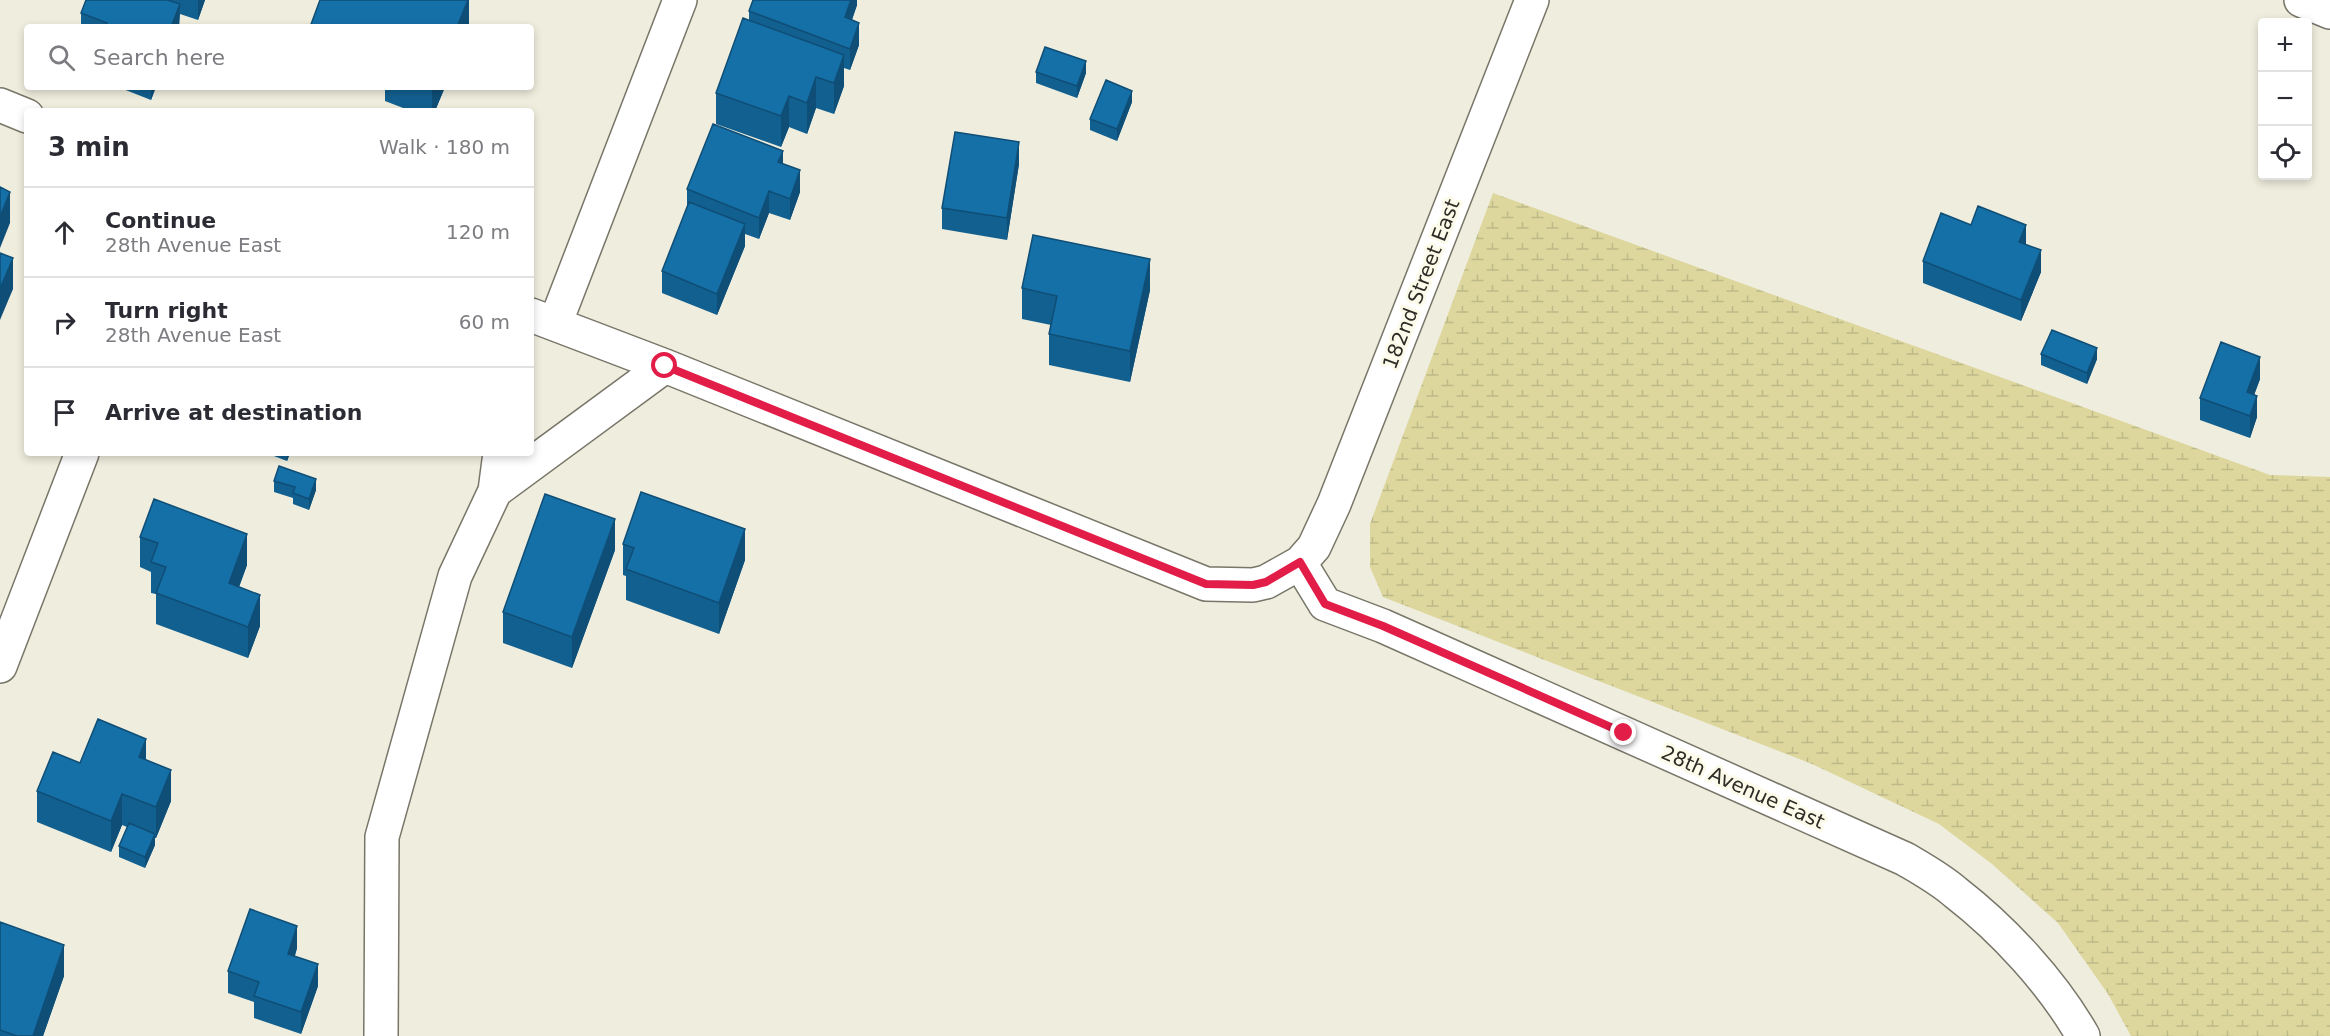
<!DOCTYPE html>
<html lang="en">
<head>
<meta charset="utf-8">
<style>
	body { margin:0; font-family:"DejaVu Sans",sans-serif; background:#f2f2f3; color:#2b2b33 }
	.controls { position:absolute; right:18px; top:18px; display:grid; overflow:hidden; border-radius:6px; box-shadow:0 3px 9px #0003 }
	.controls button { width:54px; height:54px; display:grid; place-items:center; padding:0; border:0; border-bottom:2px solid #e1e1e2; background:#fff; color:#2b2b33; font:30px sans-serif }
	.stop { position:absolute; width:18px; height:18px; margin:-14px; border:4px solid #e11d48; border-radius:50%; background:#fff }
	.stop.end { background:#e11d48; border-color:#fff; box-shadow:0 2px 6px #0008 }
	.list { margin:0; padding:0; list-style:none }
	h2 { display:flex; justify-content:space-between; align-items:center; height:78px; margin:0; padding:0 24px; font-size:26px }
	h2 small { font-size:20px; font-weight:400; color:#7c7c81 }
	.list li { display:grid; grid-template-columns:39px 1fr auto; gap:18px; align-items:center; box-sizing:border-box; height:90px; padding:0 24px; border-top:2px solid #e1e1e2 }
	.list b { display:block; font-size:22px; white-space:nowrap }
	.list p { margin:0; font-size:20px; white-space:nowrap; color:#7c7c81 }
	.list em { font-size:20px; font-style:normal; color:#7c7c81 }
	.icon { flex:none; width:33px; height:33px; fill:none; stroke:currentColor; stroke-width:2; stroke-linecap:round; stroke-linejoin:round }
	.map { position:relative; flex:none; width:2330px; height:1036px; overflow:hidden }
	.search { position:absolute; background:#fff; box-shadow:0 3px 9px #0003; left:24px; top:24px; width:510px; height:66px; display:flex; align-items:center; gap:15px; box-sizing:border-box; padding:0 21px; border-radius:6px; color:#7c7c81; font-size:22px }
	.panel { position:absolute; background:#fff; box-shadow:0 3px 9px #0003; left:24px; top:108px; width:510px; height:348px; border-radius:6px }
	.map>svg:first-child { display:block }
	.wetland { fill:url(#wetland-marsh) }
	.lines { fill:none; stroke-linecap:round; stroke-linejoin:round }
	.minor-casing { stroke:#787668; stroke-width:36 }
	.minor { stroke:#fff; stroke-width:33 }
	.wall { fill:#126090 }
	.shaded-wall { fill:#0f4e76 }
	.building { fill:#1570a8; stroke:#0f4e76; stroke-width:1.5 }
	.route { stroke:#e11d48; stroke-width:8 }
	.labels { text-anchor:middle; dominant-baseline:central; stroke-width:6; stroke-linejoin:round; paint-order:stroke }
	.street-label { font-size:20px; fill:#2d2c26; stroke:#fcfbea }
</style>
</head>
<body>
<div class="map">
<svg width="2330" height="1036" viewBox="0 0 2330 1036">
	<defs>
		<pattern id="wetland-marsh" width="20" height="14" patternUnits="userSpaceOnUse" patternTransform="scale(1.5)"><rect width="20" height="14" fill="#ddd79e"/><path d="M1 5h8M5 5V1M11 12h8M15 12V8" fill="none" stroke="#beb988"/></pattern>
	</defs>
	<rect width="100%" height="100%" fill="#efeddd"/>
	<path class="wetland" d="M1493,193l777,282 60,2v559h-199l-23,-42 -50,-71 -66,-59 -53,-40 -127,-60 -429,-167 -13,-30v-43z"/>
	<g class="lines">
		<g class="minor-casing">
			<path id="minor" d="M2301,0l29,12
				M0,105l27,11
				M531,315l134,51 541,218 47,1 13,-3 34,-19 14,-16 20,-43 198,-504
				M555,324l125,-324
				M495,491l170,-125
				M1300,563l25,41 58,22 522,233c17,10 35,20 50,33 48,37 98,91 128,144
				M0,666l82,-213
				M381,1036l1,-199 73,-261 40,-85 5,-38"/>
		</g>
		<use href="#minor" class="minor"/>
	</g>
	<path class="wall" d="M86,0h119l-7,20 -18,-6 -1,13h-98v-14z
		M857,0v5l-5,15 7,25 -9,25 -6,-2v18l-10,28 -18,-6 -9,26 -18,-7 -8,20 -65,-23v-31l33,-73v-9z
		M1036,72l50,1 -9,25 -41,-15z
		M118,87h38l-5,13z
		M385,87h60l-10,24h-24l-26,-10z
		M1132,102l-15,39 -27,-11v-11z
		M783,164l17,28 -10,28 -21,-7 -10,26 -14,-5v12l-28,69 -55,-22v-22l25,-63v-19z
		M1019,164l-12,76 -65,-11v-21z
		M1971,225l55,20 15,27 -20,49 -98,-38v-22z
		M1022,288l128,2 -20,92 -81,-17v-31l2,-9 -29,-6z
		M2041,354l56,5 -10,25 -46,-19z
		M2260,379l-6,16 3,22 -7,21 -50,-18v-22z
		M266,453h24l-3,8z
		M274,481l42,9 -7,20 -16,-6v-6l-19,-6z
		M140,537l107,28 -8,22 21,39 -12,32 -92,-34v-30l-5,-1v-21l-11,-5z
		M623,544l122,16 -26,74 -93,-34v-24l-3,-1z
		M615,550l-43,118 -69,-25v-31z
		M146,760l25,41 -15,37h-1v7l-10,23 -26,-11v-11l8,-19 -5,-2 -11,27 -74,-30v-31l43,-28z
		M0,922l64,54 -21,60h-43z
		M297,948l-2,8 23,30 -17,48 -47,-16v-16l-26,-9v-22z"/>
	<path class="shaded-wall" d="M198,0h7l-7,20z
		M468,0h1v27h-12z
		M851,0h6v5l-12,34v-22z
		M180,4l-1,23h-8z
		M859,23v22l-9,25v-21z
		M844,55v31l-10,28v-31z
		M1086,61v12l-9,25v-12z
		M816,77v31l-9,26v-31z
		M151,87h5l-5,13z
		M432,87h13l-10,24h-3z
		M1132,91v11l-15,39v-12z
		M789,96v31l-8,20v-31z
		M1019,142v22l-12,76v-22z
		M783,151v21l-5,-10z
		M800,170v22l-10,28v-21z
		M769,191v22l-10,26v-21z
		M10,192v31l-10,25v-31z
		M745,224v22l-28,69v-21z
		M2026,225v21l-7,-4z
		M2041,250v22l-20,49v-21z
		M13,258v31l-13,31v-31z
		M1150,259v31l-20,92v-31z
		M2097,348v11l-10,25v-11z
		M2260,357v22l-13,35v-22z
		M2257,396v21l-7,21v-22z
		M287,453h3l-3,8z
		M316,479v11l-7,20v-11z
		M615,519v31l-43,118v-31z
		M745,529v31l-26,74v-31z
		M247,534v31l-18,49v-31z
		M260,595v31l-12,32v-31z
		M146,739v31l-7,-13z
		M171,770v31l-15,37v-31z
		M122,794v31l-11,27v-31z
		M155,834v11l-10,23v-11z
		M297,926v22l-9,28v-22z
		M64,945v31l-21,60h-10z
		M318,964v22l-17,48v-22z"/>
	<path class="building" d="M86,0h82l12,4 -9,23h-65l1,-4 -26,-10z
		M320,0h148l-11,27h-147z
		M753,0h98l-6,17 14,6 -9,26 -101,-38z
		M743,18l101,37 -10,28 -18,-6 -9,26 -18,-7 -8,20 -65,-23z
		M1045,47l41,14 -9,25 -41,-14z
		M1106,80l26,11 -15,38 -27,-10z
		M713,124l70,27 -5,11 22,8 -10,29 -21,-8 -10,27 -72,-29z
		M955,132l64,10 -12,76 -65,-10z
		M0,187l10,5 -10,25z
		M689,202l56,22 -28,70 -55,-23z
		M1978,206l48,19 -7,17 22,8 -20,50 -98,-39 18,-48 30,12z
		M1033,235l117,24 -20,92 -81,-17 8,-38 -35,-8z
		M0,253l13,5 -13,31z
		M2052,330l45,18 -10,25 -46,-19z
		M2221,342l39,15 -13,35 10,4 -7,20 -50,-18z
		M279,466l37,13 -7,20 -16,-6 2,-6 -21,-6z
		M641,492l104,37 -26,74 -93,-34 8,-21 -11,-4z
		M545,494l70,25 -43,118 -69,-25z
		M154,499l93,35 -18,49 31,12 -12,32 -92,-34 10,-26 -15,-5 7,-19 -18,-6z
		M98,719l48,20 -7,18 32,13 -15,37 -34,-13 -11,27 -74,-30 16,-39 27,11z
		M129,823l26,11 -10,23 -26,-11z
		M250,909l47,17 -9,28 30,10 -17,48 -47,-16 5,-14 -31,-11z
		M0,922l64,23 -31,91h-16l-17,-6z"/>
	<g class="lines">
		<path class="route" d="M665,366l541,218 47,1 13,-3 34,-20 25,42 58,22 241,107"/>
	</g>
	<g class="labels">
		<g class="street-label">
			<text transform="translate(1421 284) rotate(-69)">182nd Street East</text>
			<text transform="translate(1743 787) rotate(24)">28th Avenue East</text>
		</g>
	</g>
</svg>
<div class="controls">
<button>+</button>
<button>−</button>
<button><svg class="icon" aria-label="locate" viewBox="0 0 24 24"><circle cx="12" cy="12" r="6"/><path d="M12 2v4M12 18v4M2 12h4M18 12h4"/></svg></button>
</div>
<div class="stop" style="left:665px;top:366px"></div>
<div class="stop end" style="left:1624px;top:733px"></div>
<div class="search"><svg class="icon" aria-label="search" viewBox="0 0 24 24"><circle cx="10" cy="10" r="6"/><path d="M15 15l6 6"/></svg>Search here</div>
<section class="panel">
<h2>3 min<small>Walk · 180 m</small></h2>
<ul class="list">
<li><svg class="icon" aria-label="ahead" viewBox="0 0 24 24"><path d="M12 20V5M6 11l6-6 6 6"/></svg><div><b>Continue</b><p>28th Avenue East</p></div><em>120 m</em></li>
<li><svg class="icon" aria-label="right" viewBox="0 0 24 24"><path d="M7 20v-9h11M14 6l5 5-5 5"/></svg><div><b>Turn right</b><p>28th Avenue East</p></div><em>60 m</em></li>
<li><svg class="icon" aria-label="arrive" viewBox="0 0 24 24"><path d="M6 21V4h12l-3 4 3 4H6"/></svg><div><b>Arrive at destination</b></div></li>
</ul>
</section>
</div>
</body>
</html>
